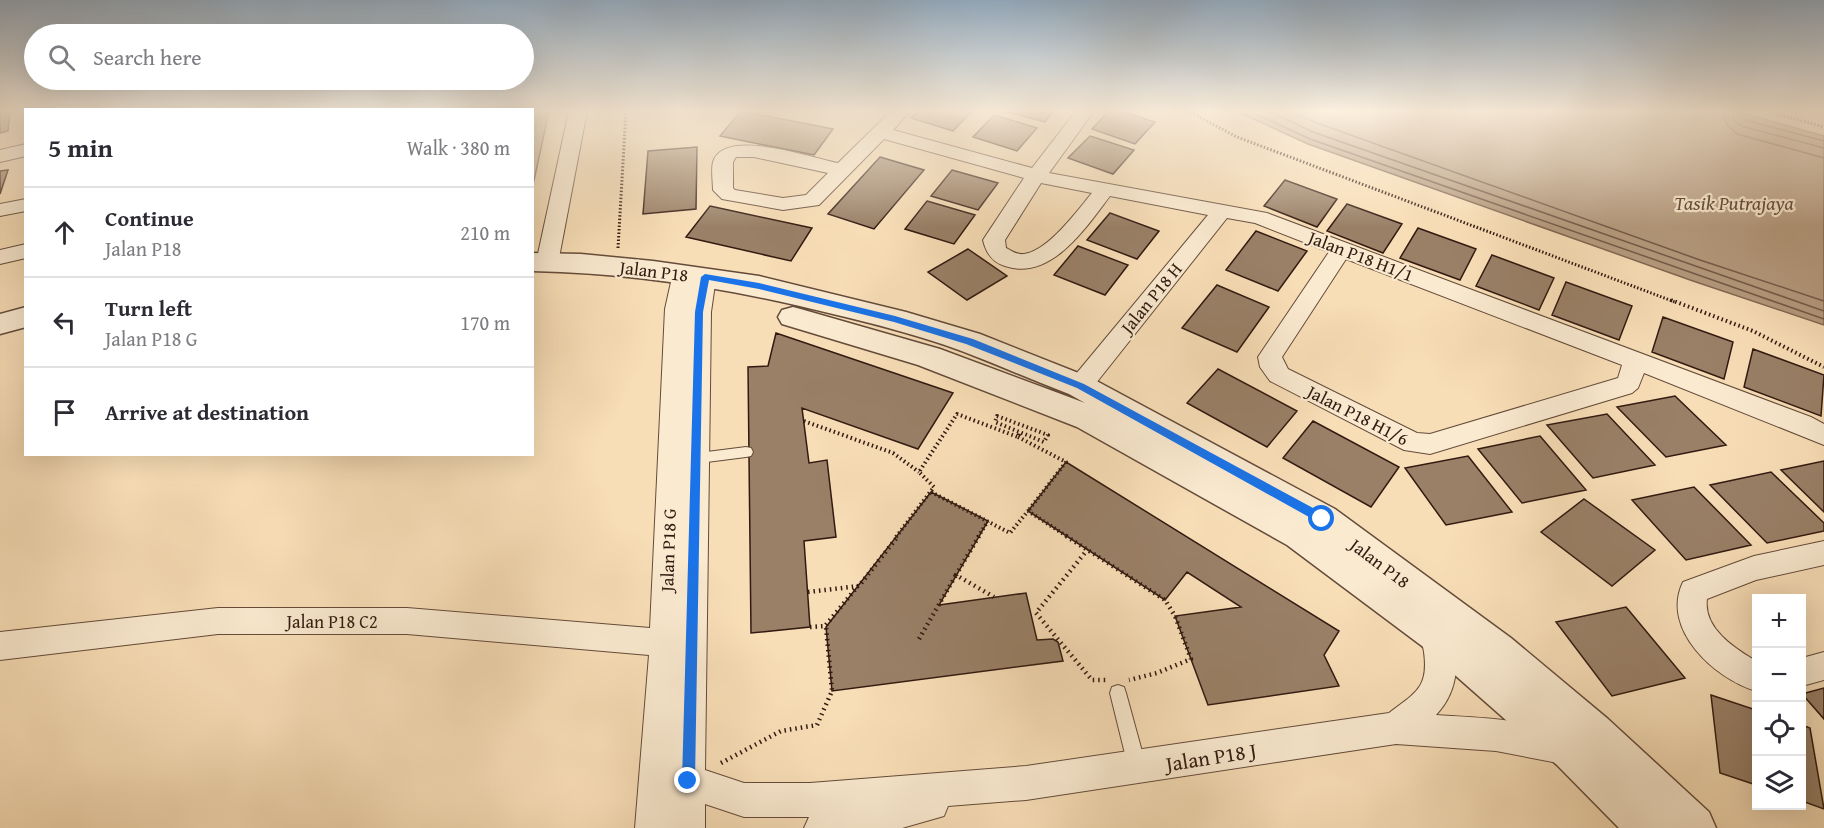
<!DOCTYPE html>
<html lang="en">
<head>
<meta charset="utf-8">
<style>
	body { margin:0; font-family:"Gentium Book Plus",serif; background:#f7f7f7; color:#2b2b33 }
	.controls { position:absolute; right:18px; bottom:18px; display:grid; overflow:hidden; border-radius:0px; box-shadow:0 6px 24px #0002 }
	.controls button { width:54px; height:54px; display:grid; place-items:center; padding:0; border:0; border-bottom:2px solid #e1e1e2; background:#fff; color:#2b2b33; font:30px sans-serif }
	.stop { position:absolute; width:18px; height:18px; margin:-14px; border:4px solid #1a73e8; border-radius:50%; background:#fff }
	.stop.end { background:#1a73e8; border-color:#fff; box-shadow:0 2px 6px #0008 }
	.list { margin:0; padding:0; list-style:none }
	h2 { display:flex; justify-content:space-between; align-items:center; height:78px; margin:0; padding:0 24px; font-size:26px }
	h2 small { font-size:20px; font-weight:400; color:#7c7c81 }
	.list li { display:grid; grid-template-columns:39px 1fr auto; gap:18px; align-items:center; box-sizing:border-box; height:90px; padding:0 24px; border-top:2px solid #e1e1e2 }
	.list b { display:block; font-size:22px; white-space:nowrap }
	.list p { margin:0; font-size:20px; white-space:nowrap; color:#7c7c81 }
	.list em { font-size:20px; font-style:normal; color:#7c7c81 }
	.icon { flex:none; width:33px; height:33px; fill:none; stroke:currentColor; stroke-width:2; stroke-linecap:round; stroke-linejoin:round }
	.map { position:relative; flex:none; width:1824px; height:828px; overflow:hidden }
	.search { position:absolute; background:#fff; box-shadow:0 6px 24px #0002; left:24px; top:24px; width:510px; height:66px; display:flex; align-items:center; gap:15px; box-sizing:border-box; padding:0 21px; border-radius:33px; color:#7c7c81; font-size:22px }
	.panel { position:absolute; background:#fff; box-shadow:0 6px 24px #0002; left:24px; top:108px; width:510px; height:348px; border-radius:0px }
	.map>svg:first-child { display:block }
	.green { fill:#d6bd9b; stroke:#846c56; stroke-width:1.5 }
	.water { fill:#b59b7f; stroke:#816753; stroke-width:1.5 }
	.lines { fill:none; stroke-linecap:round; stroke-linejoin:round }
	.shore { stroke:#745a48; stroke-width:1.5 }
	.building { fill:#998067; stroke:#321a11; stroke-width:1.5 }
	.service-casing { stroke:#644b3a; stroke-width:2 }
	.minor-casing { stroke:#644b3a; stroke-width:2 }
	.tertiary-casing { stroke:#644b3a; stroke-width:3 }
	.path-far2 { stroke:#321a11; stroke-width:3; stroke-dasharray:1.5 2; stroke-linecap:butt }
	.path-far1 { stroke:#321a11; stroke-width:4; stroke-dasharray:1.5 3; stroke-linecap:butt }
	.path { stroke:#321a11; stroke-width:4.5; stroke-dasharray:1.5 4; stroke-linecap:butt }
	.service { fill:#faead0; fill-rule:evenodd }
	.minor { fill:#faead0; fill-rule:evenodd }
	.tertiary { fill:#faead0; fill-rule:evenodd }
	.route { fill:#1a73e8 }
	.labels { text-anchor:middle; dominant-baseline:central; stroke-width:4.5; stroke-linejoin:round; paint-order:stroke }
	.street-label { font-size:18px; fill:#321a11; stroke:#faead0 }
	.water-label { font-size:20px; font-style:italic; fill:#664e3d; stroke:#faead0 }
	.near-street-label { font-size:21px; fill:#321a11; stroke:#faead0 }
</style>
</head>
<body>
<div class="map">
<svg width="1824" height="828" viewBox="0 0 1824 828">
	<rect width="100%" height="100%" fill="#f8deb7"/>
	<filter id="stains"><feTurbulence type="fractalNoise" baseFrequency=".00333" numOctaves="4"/><feColorMatrix values="0 0 0 0 .2 0 0 0 0 .09 0 0 0 0 .02 0 0 0 .5 -.17"/></filter>
	<radialGradient id="worn" r=".72"><stop offset=".6" stop-color="#630" stop-opacity="0"/><stop offset="1" stop-color="#630" stop-opacity=".3"/></radialGradient>
	<path class="green" d="M533,111h16l-16,74 -1,-74z"/>
	<path class="water" d="M1236,111h500l88,25v189l-131,-44 -385,-137z"/>
	<g class="lines">
		<path class="shore" d="M1250,111l60,28 514,180
			M1268,111l45,21 511,179
			M1290,111l27,12 383,137 124,41
			M1723,111l4,14 10,9 87,24
			M1732,111l2,9 7,6 83,22
			M1740,111l5,9 79,21"/>
	</g>
	<path class="building" d="M0,111h10l-2,20 -8,2z
		M741,111l92,18 -19,26 -94,-19z
		M919,111h53l-19,20 -42,-13z
		M1004,111h49l-8,11z
		M1109,111h12l34,11 -20,22 -43,-15z
		M994,115l43,13 -20,23 -44,-14z
		M1090,136l44,14 -21,24 -45,-16z
		M697,147l-1,62 -53,5 5,-63z
		M880,157l44,13 -50,59 -46,-15z
		M8,170l-8,24v-23z
		M952,170l46,13 -20,27 -47,-14z
		M1285,180l52,19 -20,28 -53,-21z
		M927,201l48,14 -21,29 -49,-15z
		M1347,204l55,20 -19,29 -56,-22z
		M710,206l102,22 -21,33 -105,-24z
		M1110,213l49,18 -22,28 -50,-19z
		M1418,228l58,21 -16,31 -60,-22z
		M1256,231l51,20 -29,40 -52,-21z
		M1078,246l50,19 -23,30 -51,-20z
		M968,249l39,27 -40,24 -39,-28z
		M1492,255l62,23 -15,32 -63,-24z
		M1566,282l66,24 -13,34 -67,-25z
		M1217,285l52,22 -32,45 -55,-24z
		M1663,317l70,25 -9,37 -72,-27z
		M776,333l177,60 -35,56 -116,-41 7,55 18,-3 9,77 -32,4 6,86 -59,6 -3,-266 20,-1z
		M1753,349l71,26 -3,41 -77,-29z
		M1218,369l79,42 -30,36 -80,-44z
		M1675,396l51,49 -60,12 -49,-50z
		M1607,414l48,51 -62,13 -46,-53z
		M1313,421l86,46 -28,40 -88,-49z
		M1540,436l46,54 -64,13 -44,-54z
		M1468,456l44,56 -66,13 -41,-57z
		M1824,461v51l-43,-42z
		M1066,462l273,169 -15,24 15,31 -131,19 -33,-89 66,-9 -54,-35 -22,28 -137,-89z
		M1771,472l53,51v8l-57,12 -57,-58z
		M1694,487l57,58 -65,15 -54,-60z
		M931,492l57,29 -49,84 87,-12 11,47 16,-1 5,3 5,19 -231,30 -6,-64z
		M1584,499l71,51 -43,36 -71,-54z
		M1626,607l59,71 -73,18 -56,-74z
		M1824,688v31l-22,-25z
		M1711,695l45,15v75l-36,-12z
		M1802,725l8,3 14,81 -22,-8z"/>
	<g class="lines">
		<g class="service-casing">
			<path id="service" d="M746,447l5,1 2,4 -2,4 -5,1 -55,7 -5,-1 -2,-4 2,-4 5,-1z
				M1118,685l6,2 2,6 20,73 -3,6 -6,3 -6,-3 -3,-6 -18,-73 2,-6z"/>
		</g>
		<g class="minor-casing">
			<path id="minor" d="M569,111h18l-29,152 -3,5 -8,2 -8,-2 -3,-5z
				M891,111h19l-17,19 139,38 44,-57h18l-45,62 218,40 544,204 13,7v21l-180,-72 -6,15 -6,5 -202,61 -26,-4 -134,-69 -10,-14 -2,-10 71,-105 -74,-29 -28,-5 -138,174 -9,3 -9,-3 -3,-6 3,-6 137,-165 -98,-19c-23,30 -59,86 -105,70 -13,-4 -19,-13 -22,-26l41,-62 -140,-39 -65,66 -36,5 -61,-11 -9,-9c0,-8 -2,-20 0,-28 11,-35 99,-4 125,1zM736,157h18l74,16 -22,22 -23,3 -48,-8 -2,-2v-26zM1041,183l51,10c-15,18 -44,58 -68,61 -7,1 -12,-3 -18,-6l-1,-8zM1346,259l276,106 -4,13 -188,56 -13,-1 -129,-64 -6,-12z
				M26,144v12l-26,6v-12z
				M26,199v12l-26,5v-12z
				M26,244v14l-26,6v-14z
				M684,266l8,2 3,8 2,-4 8,-2 8,2 3,5 -5,35 -6,458 39,13h66l216,-17 363,-53c26,-20 40,-25 35,-61 -2,-11 -4,-17 1,-28l11,-4 11,4c14,31 13,66 -11,91 46,3 96,4 139,22l5,11 -5,11 -12,5 -67,-13 -100,-7 -370,56 -78,6 -4,10 -42,12h-98l5,-11h-65l-39,-13v24h-70l14,-173 -242,-21h-189l-218,26v-28l218,-24h189l243,20 15,-319 8,-36 3,-5z
				M1824,541v24l-68,15 -49,19c-4,29 27,49 49,62v30c-41,-12 -96,-62 -73,-109l71,-26z
				M1824,652v28l-22,6v-28z"/>
		</g>
		<g class="tertiary-casing">
			<path id="tertiary" d="M532,253l49,1 72,7 106,15 147,36 74,22 111,44 244,131 176,129 97,81 101,93 7,16h-97l-62,-63 -135,-119 -135,-101 -210,-118 -159,-62 -136,-41 -4,-7 4,-7 11,-3 11,3 136,39 145,54 -16,-9c-37,-14 -73,-30 -110,-44 -41,-15 -84,-26 -126,-36 -99,-25 -199,-41 -301,-43z
				M26,307v20l-26,7v-20z"/>
		</g>
		<path class="path-far2" d="M1188,111l49,26 438,165
			M1767,111l57,16
			M618,248l8,-137"/>
		<path class="path-far1" d="M1671,300l82,31 71,36
			M997,416l51,19 -4,7 -49,-20z
			M804,421l89,32 26,19
			M1018,437l48,25 -38,49
			M931,492l79,41 18,-22 40,26
			M896,537l38,-50 -15,-15 38,-58 61,23 2,-5
			M978,537l10,-16"/>
		<path class="path" d="M979,536l-23,39 38,22
			M1066,536l99,64 10,16 16,43 -34,14 -28,7
			M1088,549l-52,64 56,67h14
			M808,592l51,-6 39,-50
			M810,627l15,-1 33,-40
			M919,639l37,-64
			M721,763l60,-32 36,-6 15,-34 -6,-64"/>
		<use href="#service" class="service"/>
		<use href="#minor" class="minor"/>
		<use href="#tertiary" class="tertiary"/>
	</g>
	<linearGradient id="sky" x2="0" y2="1"><stop stop-color="#93aabe"/><stop offset="0.49" stop-color="#fcf0df"/><stop offset="1" stop-color="#fcf0df" stop-opacity="0"/></linearGradient>
	<rect width="1824" height="227" fill="url(#sky)"/>
	<path class="route" d="M705,274l54,9 136,33 78,23 111,45 242,131 1,4 -1,3h-8l-241,-134 -111,-44 -72,-22 -135,-33 -50,-9 -6,32 -8,469 -2,4 -5,2 -4,-2 -2,-4 13,-469 6,-35z"/>
	<g class="labels">
		<g class="street-label">
			<text transform="translate(1361 256) rotate(21)">Jalan P18 H1/1</text>
			<text transform="translate(654 271) rotate(7)">Jalan P18</text>
			<text transform="translate(1151 298) rotate(-51)">Jalan P18 H</text>
			<text transform="translate(1358 415) rotate(27)">Jalan P18 H1/6</text>
			<text transform="translate(668 550) rotate(-88)">Jalan P18 G</text>
			<text transform="translate(1380 563) rotate(37)">Jalan P18</text>
			<text x="332" y="621">Jalan P18 C2</text>
		</g>
		<g class="water-label">
			<text x="1734" y="202">Tasik Putrajaya</text>
		</g>
		<g class="near-street-label">
			<text transform="translate(1211 757) rotate(-9)">Jalan P18 J</text>
		</g>
	</g>
	<rect width="100%" height="100%" filter="url(#stains)"/>
	<rect width="100%" height="100%" fill="url(#worn)"/>
</svg>
<div class="controls">
<button>+</button>
<button>−</button>
<button><svg class="icon" aria-label="locate" viewBox="0 0 24 24"><circle cx="12" cy="12" r="6"/><path d="M12 2v4M12 18v4M2 12h4M18 12h4"/></svg></button>
<button><svg class="icon" aria-label="layers" viewBox="0 0 24 24"><path d="M12 4l9 5-9 5-9-5zM3 14l9 5 9-5"/></svg></button>
</div>
<div class="stop" style="left:1322px;top:519px"></div>
<div class="stop end" style="left:688px;top:781px"></div>
<div class="search"><svg class="icon" aria-label="search" viewBox="0 0 24 24"><circle cx="10" cy="10" r="6"/><path d="M15 15l6 6"/></svg>Search here</div>
<section class="panel">
<h2>5 min<small>Walk · 380 m</small></h2>
<ul class="list">
<li><svg class="icon" aria-label="ahead" viewBox="0 0 24 24"><path d="M12 20V5M6 11l6-6 6 6"/></svg><div><b>Continue</b><p>Jalan P18</p></div><em>210 m</em></li>
<li><svg class="icon" aria-label="left" viewBox="0 0 24 24"><path d="M17 20v-9H6M10 6l-5 5 5 5"/></svg><div><b>Turn left</b><p>Jalan P18 G</p></div><em>170 m</em></li>
<li><svg class="icon" aria-label="arrive" viewBox="0 0 24 24"><path d="M6 21V4h12l-3 4 3 4H6"/></svg><div><b>Arrive at destination</b></div></li>
</ul>
</section>
</div>
</body>
</html>
